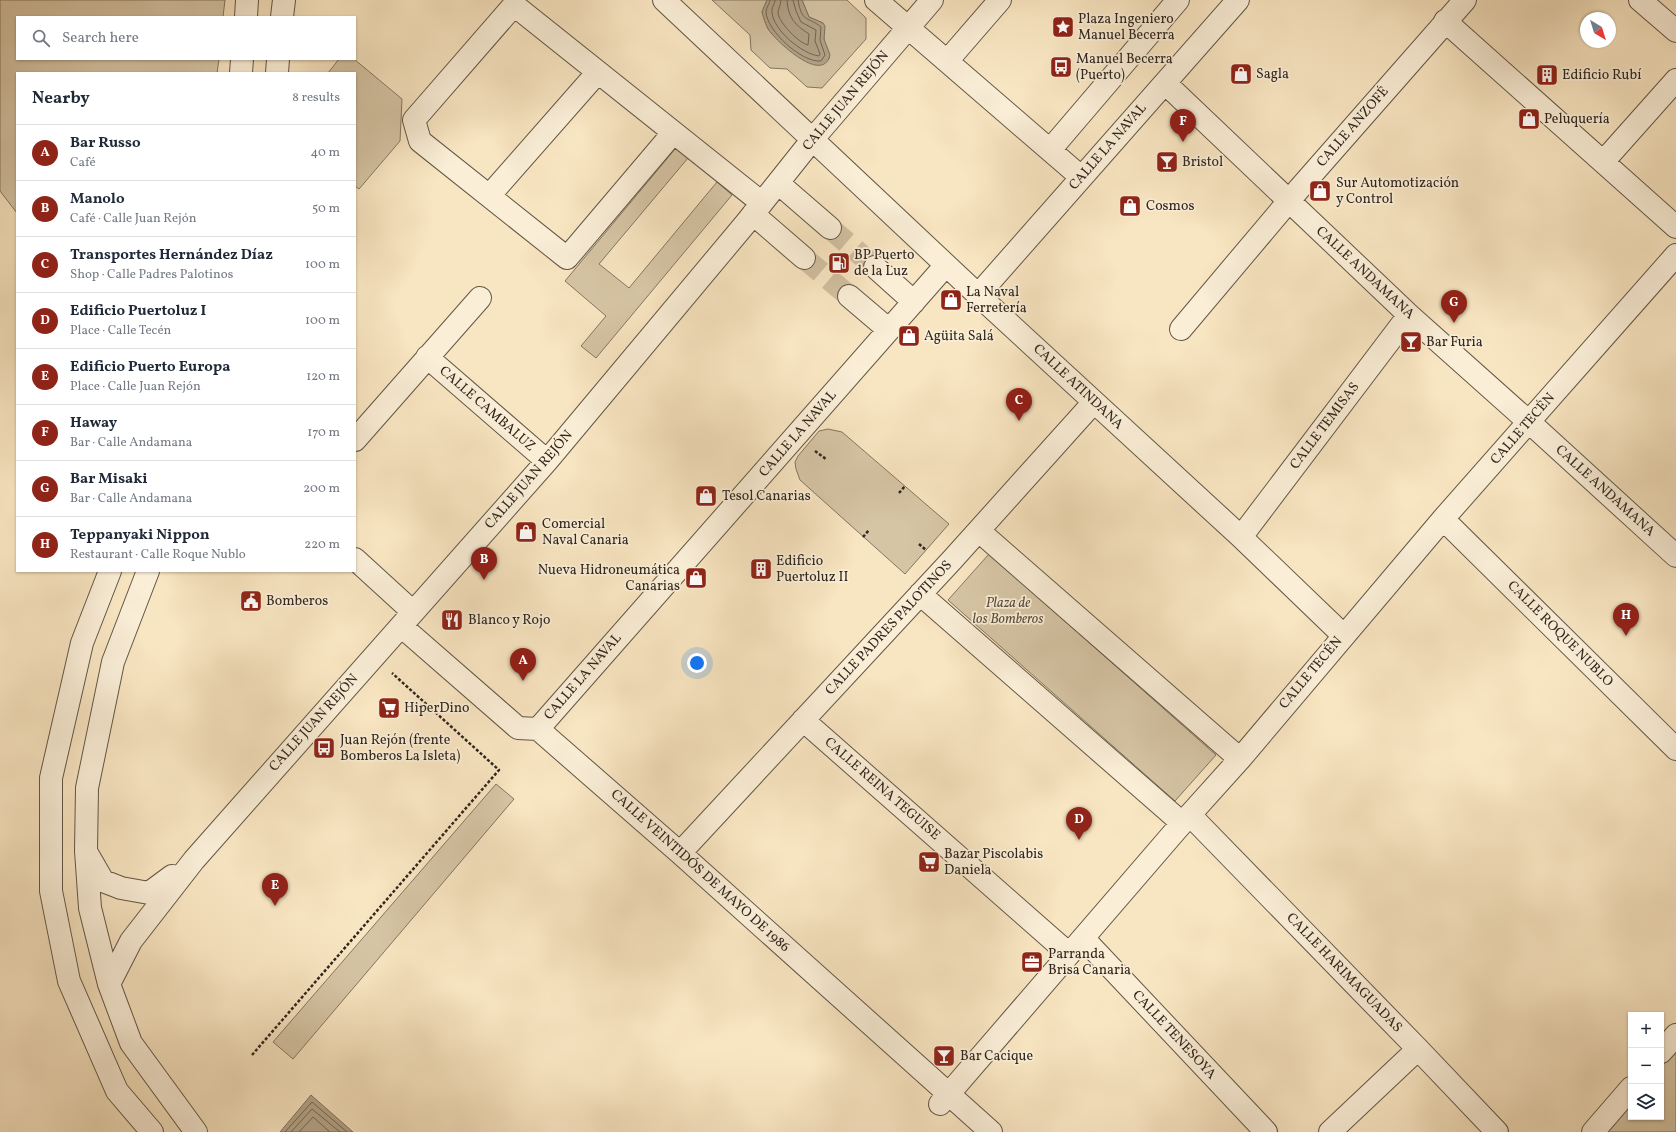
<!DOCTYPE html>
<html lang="en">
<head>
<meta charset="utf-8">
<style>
	body { margin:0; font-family:Vollkorn,serif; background:#f6f6f7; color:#1f2937 }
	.controls { position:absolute; right:12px; bottom:12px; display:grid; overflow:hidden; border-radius:0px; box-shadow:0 1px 3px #0004 }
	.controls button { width:36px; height:36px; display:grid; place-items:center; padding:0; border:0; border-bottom:1px solid #e0e1e3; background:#fff; color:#1f2937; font:20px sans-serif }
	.compass { position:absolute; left:1580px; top:12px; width:36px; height:36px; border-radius:50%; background:#fff; box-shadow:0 1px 3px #0004; rotate:142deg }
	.you { position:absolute; left:697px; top:663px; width:14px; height:14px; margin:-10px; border:3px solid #fff; border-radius:50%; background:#1a73e8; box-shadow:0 0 0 6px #1a73e833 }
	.badge { display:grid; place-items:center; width:26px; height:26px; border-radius:50%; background:#8f2418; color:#fff; font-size:13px; font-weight:700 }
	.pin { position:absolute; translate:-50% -33px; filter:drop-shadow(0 1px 2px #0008) }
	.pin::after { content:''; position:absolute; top:21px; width:14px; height:12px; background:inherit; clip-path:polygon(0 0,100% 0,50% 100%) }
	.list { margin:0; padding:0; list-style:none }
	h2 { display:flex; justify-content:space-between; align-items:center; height:52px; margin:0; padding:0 16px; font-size:17px }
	h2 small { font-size:13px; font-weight:400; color:#747a83 }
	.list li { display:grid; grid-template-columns:26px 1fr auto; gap:12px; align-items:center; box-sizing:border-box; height:56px; padding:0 16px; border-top:1px solid #e0e1e3 }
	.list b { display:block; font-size:15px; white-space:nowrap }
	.list p { margin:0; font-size:13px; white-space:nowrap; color:#747a83 }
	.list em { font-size:13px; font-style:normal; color:#747a83 }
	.icon { flex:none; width:22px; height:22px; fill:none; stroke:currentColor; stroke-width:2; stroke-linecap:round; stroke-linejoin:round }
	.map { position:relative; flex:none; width:1676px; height:1132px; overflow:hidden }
	.search { position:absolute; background:#fff; box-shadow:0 1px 3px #0004; left:16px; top:16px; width:340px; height:44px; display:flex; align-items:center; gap:10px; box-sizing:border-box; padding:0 14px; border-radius:0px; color:#747a83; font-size:15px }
	.panel { position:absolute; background:#fff; box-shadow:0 1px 3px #0004; left:16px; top:72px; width:340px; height:500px; border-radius:0px }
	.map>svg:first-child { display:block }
	.green { fill:#d6c5a5; stroke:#837661 }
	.water { fill:#b4a489; stroke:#7f725e }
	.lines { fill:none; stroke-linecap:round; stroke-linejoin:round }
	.shore { stroke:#726553; stroke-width:1 }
	.minor-tunnel { stroke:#d0bfa0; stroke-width:22; stroke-dasharray:22 11; stroke-linecap:butt }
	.minor-casing { stroke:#625646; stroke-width:24 }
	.path { stroke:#30261d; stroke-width:2.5; stroke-dasharray:3 2; stroke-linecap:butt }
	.minor { stroke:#faeed7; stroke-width:22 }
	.labels { text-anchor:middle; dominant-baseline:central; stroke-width:3.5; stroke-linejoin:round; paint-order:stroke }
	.poi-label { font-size:14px; fill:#30261d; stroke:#faeed7; text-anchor:start }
	.street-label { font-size:14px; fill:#30261d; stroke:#faeed7 }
	.park-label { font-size:14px; font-style:italic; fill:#5a4e3f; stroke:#faeed7 }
</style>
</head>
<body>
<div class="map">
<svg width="1676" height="1132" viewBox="0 0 1676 1132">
	<rect width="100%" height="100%" fill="#f8e5c1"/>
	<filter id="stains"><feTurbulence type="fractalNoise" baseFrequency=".005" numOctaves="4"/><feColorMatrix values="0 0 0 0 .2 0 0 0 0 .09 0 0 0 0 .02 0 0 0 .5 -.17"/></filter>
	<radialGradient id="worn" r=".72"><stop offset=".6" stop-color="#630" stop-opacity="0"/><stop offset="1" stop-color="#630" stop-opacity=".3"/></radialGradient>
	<path class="green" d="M0,0h225l-2,17h-206v42h202l-2,14h-200v140l-17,-22z
		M712,0h55l-5,12 6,17 61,30c2,-8 -5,-13 -5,-20 -1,-6 1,-10 -1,-16l-14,-6 -7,-17h45l19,18v21l-44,49 -15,-1 -20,-18 -17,-1 -19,-18 -1,-15z
		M339,59h15l48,40 -2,42 -41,48 -4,-3v-113h-27z
		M676,148l12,10 -89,106 30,24 88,-106 15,13 -136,163 -15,-12 25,-30 -41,-35z
		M828,429l14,3 107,92 -44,50 -105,-94 -4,-11 -1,-7 3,-6 21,-25z
		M989,554l227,201 -41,46 -227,-201z
		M496,784l18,15 -221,260 -20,-17z
		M1676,1048v84h-73l28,-33v18h30v-52z"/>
	<path class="water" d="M767,0h35l7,17 14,6 2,3 -1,13 6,16c-7,29 -50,-11 -58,-21 -6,-6 -8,-15 -10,-22z
		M311,1095l42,37h-73z"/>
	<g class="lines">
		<path class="shore" d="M770,0c0,4 -4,7 -4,12 1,19 36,51 55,49l4,-6 -5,-15 1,-13c-13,-11 -19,-3 -23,-27
			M775,0c0,4 -4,8 -3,12 1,18 30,42 47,44l1,-2 -5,-13 1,-11 -15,-8 -5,-11 -3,-11
			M781,0c0,4 -3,9 -3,13 1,10 21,30 30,32l1,-11c-14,-9 -21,-16 -22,-34
			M285,1132l27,-30 35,30
			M291,1132l21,-23 28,23
			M299,1132l14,-15 17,15"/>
		<path class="minor-tunnel" d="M830,228l45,39
			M804,258l45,38"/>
		<g class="minor-casing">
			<path id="minor" d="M664,0l314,295 263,242 102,98
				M876,0l205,177
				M1640,0l36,31
				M246,17l1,-17
				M282,17l2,-17
				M1445,21l231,206
				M948,60l52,-60
				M241,73l1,-14
				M277,73l1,-14
				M1165,83l244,232 130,116 137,125
				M673,133l-106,125 -147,-117 -6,-21 100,-115 248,198
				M1050,150l128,-150
				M1603,162l73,-82
				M778,183l52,45
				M489,196l109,-124
				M753,214l51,44
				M875,267l39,35
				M978,295l260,-295
				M849,296l40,34
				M1181,329l118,-140 166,-189
				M427,357l120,104
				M355,440l125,-142
				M1443,519l233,230
				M979,531l261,228
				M1241,537l168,-222
				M355,559l58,53
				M110,571l-28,72 -31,135v113l18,90 48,110 35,41
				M148,571l-35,91 -26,126 -1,63 4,57 19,76 22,59 65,89
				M920,594l262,229
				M401,626l117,102 20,1 142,124 311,279
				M803,720l266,234
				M538,729l408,-464
				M1190,815l228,234 79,83
				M680,853l272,-293 142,-158
				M88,855l15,26 18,7 28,5 23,-17
				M1083,938l183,194
				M109,984l22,-43 63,-81 353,-399 199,-238 66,-83 120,-140
				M1661,1052l15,-17
				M940,1104l237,-275 63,-70 203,-240 233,-264
				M1330,1132l88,-83
				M1593,1132l38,-44"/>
		</g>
		<path class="path" d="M815,451l11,8
			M899,493l6,-7
			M863,537l6,-7
			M919,544l7,6
			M252,1055l247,-285 -107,-97"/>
		<use href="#minor" class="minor"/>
	</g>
	<defs>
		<g id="sight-square" transform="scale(1.15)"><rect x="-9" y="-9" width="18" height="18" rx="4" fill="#8f2418" stroke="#faeed7"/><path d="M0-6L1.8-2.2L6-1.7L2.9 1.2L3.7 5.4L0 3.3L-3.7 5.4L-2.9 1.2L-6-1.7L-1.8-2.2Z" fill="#fff"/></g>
		<g id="bus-square" transform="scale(1.15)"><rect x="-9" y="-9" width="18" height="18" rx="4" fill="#8f2418" stroke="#faeed7"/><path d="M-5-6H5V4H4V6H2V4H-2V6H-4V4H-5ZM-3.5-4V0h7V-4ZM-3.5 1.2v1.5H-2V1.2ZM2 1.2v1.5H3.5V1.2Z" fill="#fff"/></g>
		<g id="shop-square" transform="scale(1.15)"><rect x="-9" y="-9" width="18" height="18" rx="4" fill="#8f2418" stroke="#faeed7"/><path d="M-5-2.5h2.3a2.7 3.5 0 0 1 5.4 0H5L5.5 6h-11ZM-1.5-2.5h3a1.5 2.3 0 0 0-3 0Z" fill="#fff"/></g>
		<g id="building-square" transform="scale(1.15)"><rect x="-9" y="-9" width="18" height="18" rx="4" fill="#8f2418" stroke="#faeed7"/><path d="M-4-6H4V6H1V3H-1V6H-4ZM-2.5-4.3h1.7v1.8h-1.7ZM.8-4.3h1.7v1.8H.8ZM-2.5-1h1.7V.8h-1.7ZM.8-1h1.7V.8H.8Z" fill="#fff"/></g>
		<g id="bar-square" transform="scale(1.15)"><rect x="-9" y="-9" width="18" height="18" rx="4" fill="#8f2418" stroke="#faeed7"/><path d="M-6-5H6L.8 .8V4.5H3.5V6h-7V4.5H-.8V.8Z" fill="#fff"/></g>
		<g id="fuel-square" transform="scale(1.15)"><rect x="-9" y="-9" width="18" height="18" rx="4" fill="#8f2418" stroke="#faeed7"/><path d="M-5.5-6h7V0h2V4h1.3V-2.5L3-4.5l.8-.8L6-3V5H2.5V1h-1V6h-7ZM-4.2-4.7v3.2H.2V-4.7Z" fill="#fff"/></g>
		<g id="civic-square" transform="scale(1.15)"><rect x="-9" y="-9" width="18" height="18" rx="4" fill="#8f2418" stroke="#faeed7"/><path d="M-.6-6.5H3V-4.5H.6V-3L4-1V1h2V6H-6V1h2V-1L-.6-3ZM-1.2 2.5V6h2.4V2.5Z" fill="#fff"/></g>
		<g id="restaurant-square" transform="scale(1.15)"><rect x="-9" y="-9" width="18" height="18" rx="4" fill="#8f2418" stroke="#faeed7"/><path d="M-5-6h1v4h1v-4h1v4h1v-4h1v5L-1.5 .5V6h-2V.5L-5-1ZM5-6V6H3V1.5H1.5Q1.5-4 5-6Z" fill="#fff"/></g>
		<g id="supermarket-square" transform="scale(1.15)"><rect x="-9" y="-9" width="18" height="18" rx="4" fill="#8f2418" stroke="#faeed7"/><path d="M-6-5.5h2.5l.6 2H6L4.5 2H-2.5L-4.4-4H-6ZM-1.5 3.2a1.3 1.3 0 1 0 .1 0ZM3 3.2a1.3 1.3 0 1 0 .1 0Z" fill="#fff"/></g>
		<g id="office-square" transform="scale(1.15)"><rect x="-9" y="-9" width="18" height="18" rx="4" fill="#8f2418" stroke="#faeed7"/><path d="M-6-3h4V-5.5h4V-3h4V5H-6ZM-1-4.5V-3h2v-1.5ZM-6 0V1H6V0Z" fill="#fff"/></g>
	</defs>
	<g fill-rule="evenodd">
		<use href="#sight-square" x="1063" y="27"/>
		<use href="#bus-square" x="1061" y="67"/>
		<use href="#shop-square" x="1241" y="74"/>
		<use href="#building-square" x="1547" y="75"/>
		<use href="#shop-square" x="1529" y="119"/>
		<use href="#bar-square" x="1167" y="162"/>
		<use href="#shop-square" x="1320" y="191"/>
		<use href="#shop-square" x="1130" y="206"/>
		<use href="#fuel-square" x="839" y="263"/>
		<use href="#shop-square" x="951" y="300"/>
		<use href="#shop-square" x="909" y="336"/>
		<use href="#bar-square" x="1411" y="342"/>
		<use href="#shop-square" x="706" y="496"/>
		<use href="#shop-square" x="526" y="532"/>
		<use href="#building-square" x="761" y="569"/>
		<use href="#shop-square" x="696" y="578"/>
		<use href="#civic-square" x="251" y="601"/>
		<use href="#restaurant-square" x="452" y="620"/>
		<use href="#supermarket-square" x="389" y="708"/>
		<use href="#bus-square" x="324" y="748"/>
		<use href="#supermarket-square" x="929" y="862"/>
		<use href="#office-square" x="1032" y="962"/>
		<use href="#bar-square" x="944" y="1056"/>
	</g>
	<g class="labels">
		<g class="poi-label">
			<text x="1078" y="19">Plaza Ingeniero<tspan x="1078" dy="16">Manuel Becerra</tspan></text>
			<text x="1076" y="59">Manuel Becerra<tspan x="1076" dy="16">(Puerto)</tspan></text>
			<text x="1256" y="74">Sagla</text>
			<text x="1562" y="75">Edificio Rubí</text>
			<text x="1544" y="119">Peluquería</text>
			<text x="1182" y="162">Bristol</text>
			<text x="1336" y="183">Sur Automotización<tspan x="1336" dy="16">y Control</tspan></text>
			<text x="1146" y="206">Cosmos</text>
			<text x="854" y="255">BP Puerto<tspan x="854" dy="16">de la Luz</tspan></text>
			<text x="966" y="292">La Naval<tspan x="966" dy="16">Ferretería</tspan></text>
			<text x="924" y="336">Agüita Salá</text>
			<text x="1426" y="342">Bar Furia</text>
			<text x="722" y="496">Tesol Canarias</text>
			<text x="542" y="524">Comercial<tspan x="542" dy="16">Naval Canaria</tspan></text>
			<text x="776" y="561">Edificio<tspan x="776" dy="16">Puertoluz II</tspan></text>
			<text x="680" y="570" text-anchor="end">Nueva Hidroneumática<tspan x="680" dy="16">Canarias</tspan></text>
			<text x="266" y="601">Bomberos</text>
			<text x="468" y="620">Blanco y Rojo</text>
			<text x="404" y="708">HiperDino</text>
			<text x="340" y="740">Juan Rejón (frente<tspan x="340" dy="16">Bomberos La Isleta)</tspan></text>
			<text x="944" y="854">Bazar Piscolabis<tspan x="944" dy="16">Daniela</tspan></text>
			<text x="1048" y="954">Parranda<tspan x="1048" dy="16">Brisa Canaria</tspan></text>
			<text x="960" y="1056">Bar Cacique</text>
		</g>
		<g class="street-label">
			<text transform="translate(846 101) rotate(-50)">CALLE JUAN REJÓN</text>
			<text transform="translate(1353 127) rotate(-49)">CALLE ANZOFÉ</text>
			<text transform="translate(1108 147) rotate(-49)">CALLE LA NAVAL</text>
			<text transform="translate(1365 273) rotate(43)">CALLE ANDAMANA</text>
			<text transform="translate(1078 387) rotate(43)">CALLE ATINDANA</text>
			<text transform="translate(487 409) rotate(41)">CALLE CAMBALUZ</text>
			<text transform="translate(1325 426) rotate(-53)">CALLE TEMISAS</text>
			<text transform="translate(1523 429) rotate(-49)">CALLE TECÉN</text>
			<text transform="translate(798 434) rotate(-49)">CALLE LA NAVAL</text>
			<text transform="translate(529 480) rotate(-49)">CALLE JUAN REJÓN</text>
			<text transform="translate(1605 491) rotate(42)">CALLE ANDAMANA</text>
			<text transform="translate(889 628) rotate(-47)">CALLE PADRES PALOTINOS</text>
			<text transform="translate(1560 634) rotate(45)">CALLE ROQUE NUBLO</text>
			<text transform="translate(1311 673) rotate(-50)">CALLE TECÉN</text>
			<text transform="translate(583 677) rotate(-49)">CALLE LA NAVAL</text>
			<text transform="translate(314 723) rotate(-48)">CALLE JUAN REJÓN</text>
			<text transform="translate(882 789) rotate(41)">CALLE REINA TEGUISE</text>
			<text transform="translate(700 871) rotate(42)">CALLE VEINTIDÓS DE MAYO DE 1986</text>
			<text transform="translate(1344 973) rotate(46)">CALLE HARIMAGUADAS</text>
			<text transform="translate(1174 1035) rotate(47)">CALLE TENESOYA</text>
		</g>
		<g class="park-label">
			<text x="1008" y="603">Plaza de<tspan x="1008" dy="16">los Bomberos</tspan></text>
		</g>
	</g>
	<rect width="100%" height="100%" filter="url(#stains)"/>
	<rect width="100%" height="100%" fill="url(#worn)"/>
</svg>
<div class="controls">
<button>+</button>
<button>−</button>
<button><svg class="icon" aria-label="layers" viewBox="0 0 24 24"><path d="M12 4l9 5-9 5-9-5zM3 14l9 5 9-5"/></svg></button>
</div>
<svg class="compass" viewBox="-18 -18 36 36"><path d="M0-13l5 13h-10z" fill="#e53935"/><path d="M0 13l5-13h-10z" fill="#747a83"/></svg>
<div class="you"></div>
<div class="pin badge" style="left:523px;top:681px">A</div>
<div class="pin badge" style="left:484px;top:580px">B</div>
<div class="pin badge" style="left:1019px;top:421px">C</div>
<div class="pin badge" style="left:1079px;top:840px">D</div>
<div class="pin badge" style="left:275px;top:906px">E</div>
<div class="pin badge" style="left:1183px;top:142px">F</div>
<div class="pin badge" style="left:1454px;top:323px">G</div>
<div class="pin badge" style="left:1626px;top:636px">H</div>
<div class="search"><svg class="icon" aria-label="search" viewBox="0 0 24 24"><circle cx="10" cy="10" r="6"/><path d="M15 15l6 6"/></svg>Search here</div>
<section class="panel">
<h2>Nearby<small>8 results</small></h2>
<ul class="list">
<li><span class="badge">A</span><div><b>Bar Russo</b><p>Café</p></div><em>40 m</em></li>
<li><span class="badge">B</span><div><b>Manolo</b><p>Café · Calle Juan Rejón</p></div><em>50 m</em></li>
<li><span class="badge">C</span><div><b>Transportes Hernández Díaz</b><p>Shop · Calle Padres Palotinos</p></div><em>100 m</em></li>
<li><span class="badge">D</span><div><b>Edificio Puertoluz I</b><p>Place · Calle Tecén</p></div><em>100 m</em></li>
<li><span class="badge">E</span><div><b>Edificio Puerto Europa</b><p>Place · Calle Juan Rejón</p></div><em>120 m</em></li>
<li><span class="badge">F</span><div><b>Haway</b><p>Bar · Calle Andamana</p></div><em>170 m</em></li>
<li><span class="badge">G</span><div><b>Bar Misaki</b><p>Bar · Calle Andamana</p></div><em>200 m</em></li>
<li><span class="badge">H</span><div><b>Teppanyaki Nippon</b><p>Restaurant · Calle Roque Nublo</p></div><em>220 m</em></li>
</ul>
</section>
</div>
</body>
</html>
